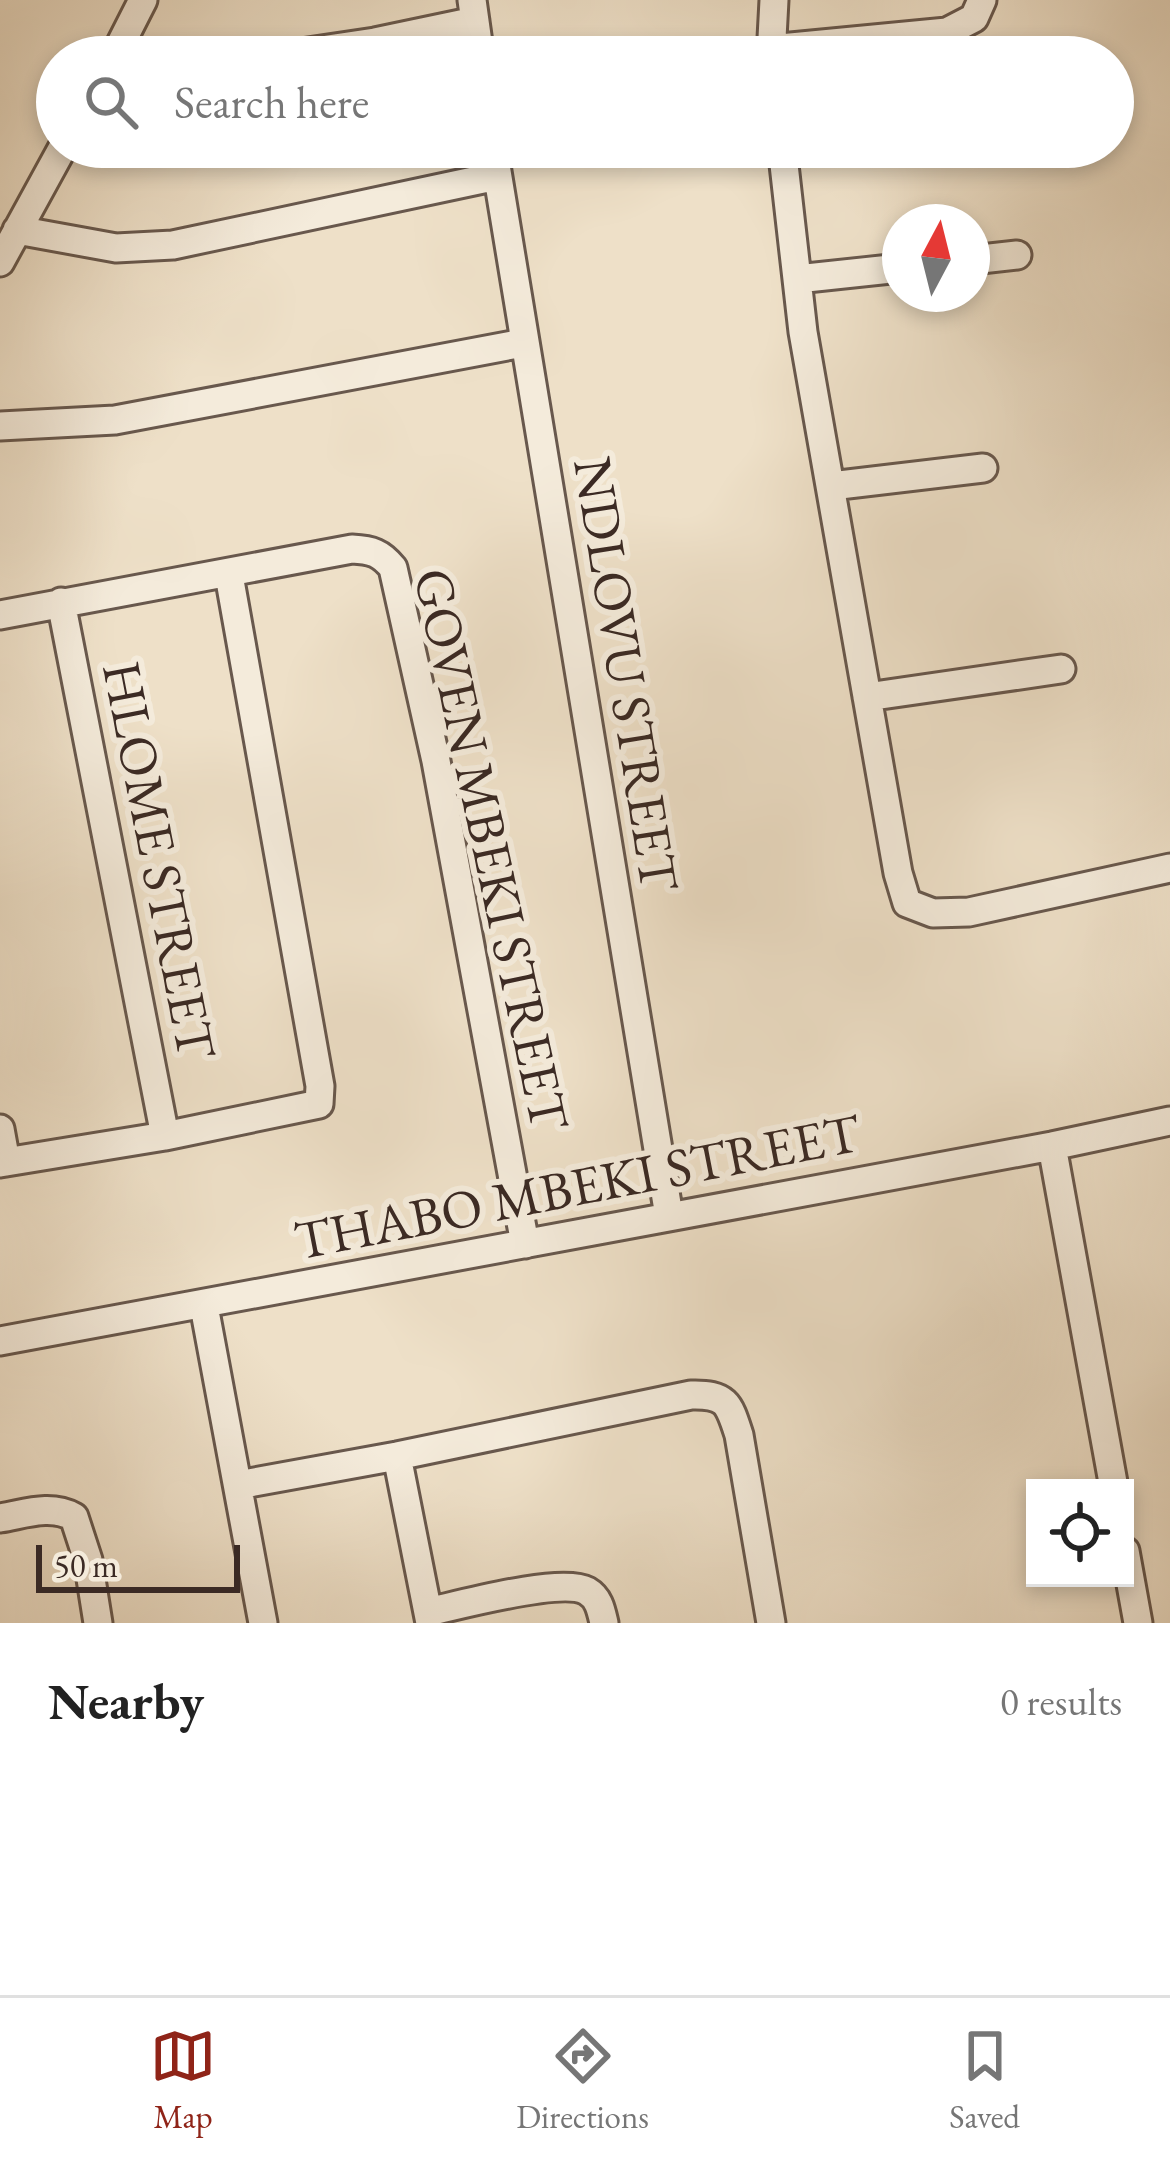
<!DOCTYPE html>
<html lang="en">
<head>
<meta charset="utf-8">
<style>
	body { margin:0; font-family:"EB Garamond",serif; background:#f2f2f2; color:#222 }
	.controls { position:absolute; right:36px; bottom:36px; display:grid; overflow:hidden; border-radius:0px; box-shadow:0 6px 18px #0003 }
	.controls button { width:108px; height:108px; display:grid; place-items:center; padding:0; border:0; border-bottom:3px solid #e0e0e0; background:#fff; color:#222; font:60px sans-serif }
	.compass { position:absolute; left:882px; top:204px; width:108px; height:108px; border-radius:50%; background:#fff; box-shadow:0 6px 18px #0003; rotate:7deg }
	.scale { position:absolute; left:36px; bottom:30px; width:204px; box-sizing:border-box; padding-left:12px; border:6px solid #3b2a24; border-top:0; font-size:33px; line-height:42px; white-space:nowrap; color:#3b2a24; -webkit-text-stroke:9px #f4ebdb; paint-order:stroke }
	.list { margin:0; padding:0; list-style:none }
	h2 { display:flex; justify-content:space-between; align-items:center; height:156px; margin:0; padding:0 48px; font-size:51px }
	h2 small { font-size:39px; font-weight:400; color:#767676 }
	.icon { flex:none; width:66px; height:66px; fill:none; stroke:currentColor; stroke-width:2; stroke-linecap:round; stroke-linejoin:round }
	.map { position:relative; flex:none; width:1170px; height:1623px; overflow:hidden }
	.search { position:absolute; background:#fff; box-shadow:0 6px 18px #0003; left:36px; right:36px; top:36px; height:132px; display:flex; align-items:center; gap:30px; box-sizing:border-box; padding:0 42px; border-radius:66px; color:#767676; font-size:45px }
	.sheet { height:372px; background:#fff }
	nav { display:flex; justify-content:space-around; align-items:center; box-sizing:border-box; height:168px; border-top:3px solid #e0e0e0; background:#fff; font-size:33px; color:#767676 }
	nav a { display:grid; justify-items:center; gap:6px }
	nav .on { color:#8f2418 }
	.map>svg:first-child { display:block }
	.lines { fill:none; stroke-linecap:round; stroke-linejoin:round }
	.street-casing { stroke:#68584d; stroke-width:33 }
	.street { stroke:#f4ebdb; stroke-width:27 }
	.labels { text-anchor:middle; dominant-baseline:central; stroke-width:12; stroke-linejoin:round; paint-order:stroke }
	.street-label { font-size:54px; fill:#3b2a24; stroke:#f4ebdb }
</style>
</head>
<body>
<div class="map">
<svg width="1170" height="1623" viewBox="0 0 1170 1623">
	<rect width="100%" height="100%" fill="#eee0c8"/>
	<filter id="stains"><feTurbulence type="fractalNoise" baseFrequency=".00167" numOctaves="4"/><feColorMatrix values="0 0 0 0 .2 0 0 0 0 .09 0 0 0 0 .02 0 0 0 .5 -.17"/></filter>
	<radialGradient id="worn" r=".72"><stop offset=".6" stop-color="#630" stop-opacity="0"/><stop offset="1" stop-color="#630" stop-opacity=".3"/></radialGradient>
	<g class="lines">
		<g class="street-casing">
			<path id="street" d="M472,0l8,57
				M770,49l177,-17 27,-14 8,-18
				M114,57l29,-57
				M274,57l101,-15 100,-21
				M771,57l3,-57
				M493,147l176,1069
				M782,147l21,185 95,541 9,30 26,10 36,-1 201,-44
				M17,230l99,18 57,-3 324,-69
				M972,260l45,-5
				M0,262l63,-115
				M797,279l103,-11
				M0,426l115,-6 408,-77
				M831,486l152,-18
				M61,602l104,534
				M0,615l352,-66c20,1 29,4 41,19l43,193 89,483
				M867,697l194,-28
				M0,1129l6,33
				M1052,1146l62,342
				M0,1163l165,-27 154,-32 1,-18 -91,-511
				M204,1306l59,317
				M0,1341l1052,-195 118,-25
				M397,1456l33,167
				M238,1485l159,-29 294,-61c36,-1 38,9 48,40l32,188
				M0,1518c25,-4 50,-14 74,-1l14,43 10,63
				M1125,1551l13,72
				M428,1612c32,-7 133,-35 159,-21 12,7 14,19 17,32"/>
		</g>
		<use href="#street" class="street"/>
	</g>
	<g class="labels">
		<g class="street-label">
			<text transform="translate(627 674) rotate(81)">NDLOVU STREET</text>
			<text transform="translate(492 849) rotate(78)">GOVEN MBEKI STREET</text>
			<text transform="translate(160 860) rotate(79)">HLOME STREET</text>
			<text transform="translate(577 1186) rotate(-11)">THABO MBEKI STREET</text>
		</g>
	</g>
	<rect width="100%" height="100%" filter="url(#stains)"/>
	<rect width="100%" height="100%" fill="url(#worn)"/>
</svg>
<div class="controls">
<button><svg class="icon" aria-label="locate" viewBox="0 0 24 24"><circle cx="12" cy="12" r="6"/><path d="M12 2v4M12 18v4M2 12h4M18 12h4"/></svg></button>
</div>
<svg class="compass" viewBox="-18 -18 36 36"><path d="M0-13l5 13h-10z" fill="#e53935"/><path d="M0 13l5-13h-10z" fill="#767676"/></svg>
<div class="scale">50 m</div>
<div class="search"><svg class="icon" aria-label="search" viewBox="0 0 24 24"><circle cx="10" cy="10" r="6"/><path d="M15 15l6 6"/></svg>Search here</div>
</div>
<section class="sheet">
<h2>Nearby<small>0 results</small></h2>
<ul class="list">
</ul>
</section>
<nav>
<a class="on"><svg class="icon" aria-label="map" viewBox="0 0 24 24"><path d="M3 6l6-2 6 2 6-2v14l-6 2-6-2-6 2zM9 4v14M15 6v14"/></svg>Map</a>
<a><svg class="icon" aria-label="directions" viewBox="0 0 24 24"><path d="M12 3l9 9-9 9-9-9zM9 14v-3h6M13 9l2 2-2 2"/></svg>Directions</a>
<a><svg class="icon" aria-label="saved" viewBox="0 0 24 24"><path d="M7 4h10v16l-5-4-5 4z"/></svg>Saved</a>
</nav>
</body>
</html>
